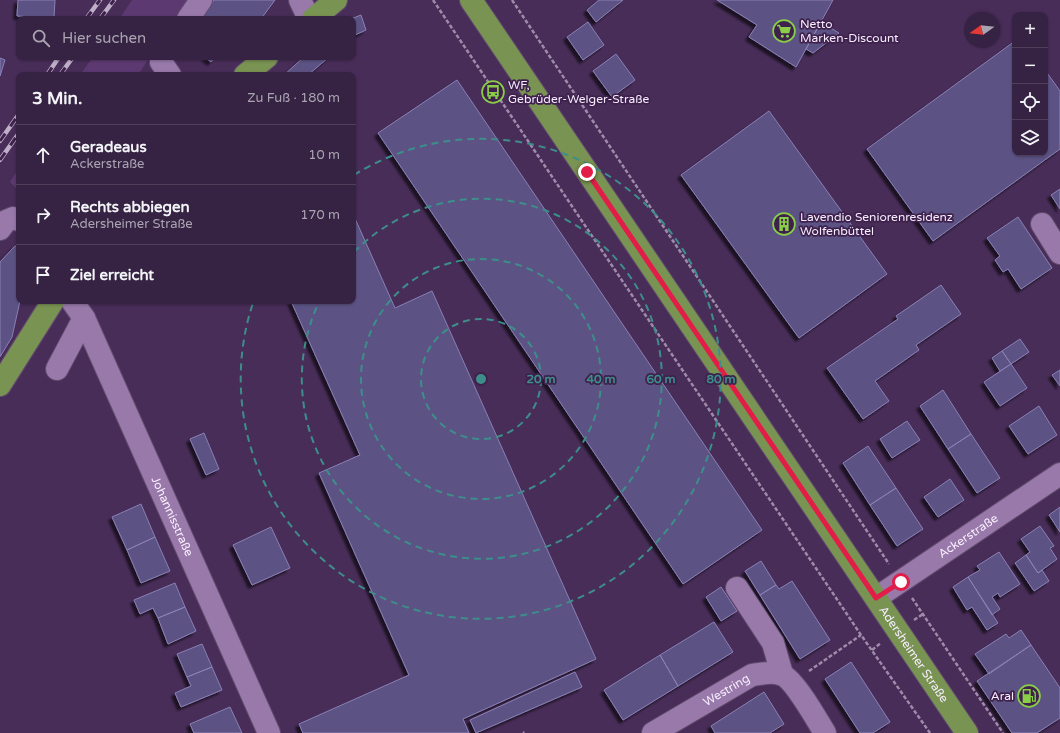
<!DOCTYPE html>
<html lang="de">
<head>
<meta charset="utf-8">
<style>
	body { margin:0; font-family:"Varela Round",sans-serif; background:#412f4d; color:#f1f3f6 }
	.controls { position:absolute; right:12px; top:12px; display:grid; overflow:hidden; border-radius:8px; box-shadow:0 1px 3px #0004 }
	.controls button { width:36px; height:36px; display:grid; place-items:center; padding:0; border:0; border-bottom:1px solid #503f5b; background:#362242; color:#f1f3f6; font:20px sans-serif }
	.compass { position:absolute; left:964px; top:12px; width:36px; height:36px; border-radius:50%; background:#362242; box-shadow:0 1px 3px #0004; rotate:255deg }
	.stop { position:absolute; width:12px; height:12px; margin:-9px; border:3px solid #e11d48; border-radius:50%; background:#fff }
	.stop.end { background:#e11d48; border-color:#fff; box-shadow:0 1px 4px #0008 }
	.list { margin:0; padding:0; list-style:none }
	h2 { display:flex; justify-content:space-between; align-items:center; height:52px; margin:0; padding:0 16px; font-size:17px }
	h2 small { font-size:13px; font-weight:400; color:#aaa4b2 }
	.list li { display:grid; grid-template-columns:26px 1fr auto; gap:12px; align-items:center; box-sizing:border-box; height:60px; padding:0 16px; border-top:1px solid #503f5b }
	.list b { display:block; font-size:15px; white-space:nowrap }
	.list p { margin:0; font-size:13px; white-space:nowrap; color:#aaa4b2 }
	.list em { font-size:13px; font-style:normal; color:#aaa4b2 }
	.icon { flex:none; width:22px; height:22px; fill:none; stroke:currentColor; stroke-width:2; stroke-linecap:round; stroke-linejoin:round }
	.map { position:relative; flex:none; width:1060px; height:733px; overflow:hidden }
	.search { position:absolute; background:#362242; box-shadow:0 1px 3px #0004; left:16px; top:16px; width:340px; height:44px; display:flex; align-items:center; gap:10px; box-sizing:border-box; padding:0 14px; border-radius:8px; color:#aaa4b2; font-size:15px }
	.panel { position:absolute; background:#362242; box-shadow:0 1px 3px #0004; left:16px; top:72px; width:340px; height:232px; border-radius:8px }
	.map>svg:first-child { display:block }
	.green { fill:#5d3971 }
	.building { fill:#5c5284; stroke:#8980b5; filter:url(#shadow) }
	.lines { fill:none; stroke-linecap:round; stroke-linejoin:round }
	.minor-casing { stroke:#624c6e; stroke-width:24 }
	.major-casing { stroke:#624c6e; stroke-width:24 }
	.path { stroke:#9e8ba9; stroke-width:2.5; stroke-dasharray:4 2; stroke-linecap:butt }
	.minor { stroke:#9879aa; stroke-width:22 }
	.major { stroke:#799352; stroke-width:22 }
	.rail-casing { stroke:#beaec8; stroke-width:4.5 }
	.rail { stroke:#3e224d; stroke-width:3; stroke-dasharray:9; stroke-linecap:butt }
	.route { stroke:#e11d48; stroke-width:5 }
	.ring { fill:none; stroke:#3d8e8b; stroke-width:2; stroke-dasharray:7 5 }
	.labels { text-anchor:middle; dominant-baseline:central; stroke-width:3.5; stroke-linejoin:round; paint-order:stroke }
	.poi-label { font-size:12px; fill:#f7edfe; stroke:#3e224d; text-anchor:start }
	.street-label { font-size:12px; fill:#f7edfe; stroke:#3e224d }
	.centre { fill:#3d8e8b; stroke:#3e224d; stroke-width:2 }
	.ring-label { font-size:12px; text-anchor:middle; font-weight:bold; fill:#3d8e8b; stroke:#3e224d; stroke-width:3.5; stroke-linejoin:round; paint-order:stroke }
</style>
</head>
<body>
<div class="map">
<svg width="1060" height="733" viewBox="0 0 1060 733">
	<defs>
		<filter id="shadow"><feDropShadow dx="-3.5" dy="3.5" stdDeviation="1" flood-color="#0009"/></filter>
	</defs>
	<rect width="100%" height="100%" fill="#482d58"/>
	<path class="green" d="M132,0h58l-14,19h-57z
		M93,57h57l-12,18h-58z
		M19,168v23l-9,-9z"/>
	<path class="building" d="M18,0h37l-1,18 -37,-2z
		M214,0h61l-14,19h-61z
		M599,0h24l-27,22 -9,-12z
		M717,0h116l-37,67 -47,-30 8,-12z
		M361,15l5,15 -13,6v-17h-2z
		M588,22l16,23 -21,15 -16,-23z
		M821,22l18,11 -26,20 -7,-4z
		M1015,41v112h30v-83l15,21v58l-127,92 -66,-92z
		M616,54l19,26 -23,17 -19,-26z
		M205,57h10l-4,5z
		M304,57h25l-21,18h-24z
		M0,58l5,2 -5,16z
		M457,80l305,450 -79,54 -305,-451z
		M769,111l118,163 -88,64 -118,-163z
		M1060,189v20l-9,-14z
		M353,214l42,94 37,-17 164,368 -133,60 6,14h-166l-4,-9 110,-49 -90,-202 41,-18 -69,-154h62z
		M1018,217l34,51 -31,21 -13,-20 -5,3 -8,-12 5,-4 -13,-18z
		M19,244v57h1l-8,36 -12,20v-95l14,-15z
		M941,285l20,29 -45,31 3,5 -44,31 14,20 -26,18 -36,-51 71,-49 -2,-3z
		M1020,339l9,13 -18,12 -9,-13z
		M1002,351l9,13 -11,7 -8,-13z
		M1011,364l16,24 -27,18 -16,-24z
		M1060,370v16l-8,-11z
		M943,390l28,44 -23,15 -28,-43z
		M1039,406l18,29 -29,19 -19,-28z
		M907,421l13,19 -28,18 -12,-19z
		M204,433l15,36 -13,6 -16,-36z
		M971,434l29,44 -23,15 -29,-44z
		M868,446l28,42 -26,17 -27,-42z
		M950,479l14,21 -26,17 -14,-20z
		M896,488l27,41 -26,17 -27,-41z
		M141,504l14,33 -28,13 -15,-33z
		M1060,507v25l-11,-17z
		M1040,526l14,20 -4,2 7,11 -19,14 -12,-18 4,-3 -9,-13z
		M271,527l19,41 -38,17 -19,-40z
		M155,537l15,34 -29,12 -14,-33z
		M999,552l21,32 -20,13 -2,-4 -6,4 8,12 -8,6 -24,-38 12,-7 -3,-4z
		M1026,555l12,18 4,-3 7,11 -15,10 -19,-28z
		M761,561l15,24 -16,10 -15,-24z
		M968,577l30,46 -11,7 -15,-23 -5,3 -14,-23z
		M792,581l38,59 -30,19 -40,-64 16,-10 3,4z
		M175,583l10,24 -27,11 -5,-10 -13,6 -6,-14z
		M721,587l16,24 -16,10 -15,-24z
		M185,607l11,24 -28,13 -10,-26z
		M714,622l19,30 -55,34 -18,-31z
		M1021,630l10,15 -42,29 -14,-20 31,-20 3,4z
		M202,644l10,23 -25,10 -10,-23z
		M1031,645l29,43v30l-23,15h-25l-35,-52z
		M660,655l18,31 -55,34 -19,-30z
		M851,662l39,60 -17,11h-13l-35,-54z
		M212,667l10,23 -41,17 -6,-14 16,-7 -4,-9z
		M575,672l7,15 -106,46 -6,-13z
		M764,692l20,32 -14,9h-55l-4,-7z
		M230,707l12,26h-48l-4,-9z"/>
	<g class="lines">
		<g class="minor-casing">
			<g id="minor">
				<path d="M300,0l9,19"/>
				<path d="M188,19l13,-19"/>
				<path d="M163,57l-2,5 9,13"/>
				<path d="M1042,224l18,29"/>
				<path d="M0,229l6,-8 7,-3 6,2"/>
				<path id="s1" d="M72,301l12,17 185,415"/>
				<path d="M57,369l27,-51"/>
				<path d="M737,588l36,55 9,31"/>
				<path id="s2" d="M876,598l184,-124"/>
				<path id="s3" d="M653,733l99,-58c10,-1 19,-4 28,-1 13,3 37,46 45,59"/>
			</g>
		</g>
		<g class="major-casing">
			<g id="major">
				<path id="s4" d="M471,0l496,733"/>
				<path d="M313,19l23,-19"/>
				<path d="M245,75l22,-18"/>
				<path d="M0,385l53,-84"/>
			</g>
		</g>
		<path class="path" d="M433,0l428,635 69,98
			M512,0l377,564
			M912,598l91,135
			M914,620l9,-6
			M872,650l9,-7
			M809,671l52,-36
			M523,732l1,1"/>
		<use href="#minor" class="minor"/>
		<use href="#major" class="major"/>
		<g class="rail-casing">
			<path id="rail" d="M86,19l14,-19
				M100,19l14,-19
				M47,75l12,-18
				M60,75l13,-18
				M0,141l19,-27
				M0,160l19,-27"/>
		</g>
		<use href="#rail" class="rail"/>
	</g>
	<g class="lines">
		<path class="route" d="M587,172l289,426 25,-16"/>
	</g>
	<g class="ring">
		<circle cx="481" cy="379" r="60"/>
		<circle cx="481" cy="379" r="120"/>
		<path d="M354 252A180 180 0 1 1 319 302"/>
		<path d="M354 175A240 240 0 1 1 253 303"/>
	</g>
	<defs>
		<g id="supermarket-ring" transform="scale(1.15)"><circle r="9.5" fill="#3e224d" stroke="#8ace47" stroke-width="1.5"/><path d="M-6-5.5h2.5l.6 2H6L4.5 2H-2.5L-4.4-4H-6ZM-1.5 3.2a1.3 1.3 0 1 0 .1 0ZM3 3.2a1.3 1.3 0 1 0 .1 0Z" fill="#8ace47"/></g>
		<g id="bus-ring" transform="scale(1.15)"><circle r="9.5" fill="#3e224d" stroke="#8ace47" stroke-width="1.5"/><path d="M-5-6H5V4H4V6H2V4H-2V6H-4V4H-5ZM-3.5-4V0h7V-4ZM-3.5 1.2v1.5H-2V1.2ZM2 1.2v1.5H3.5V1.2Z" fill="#8ace47"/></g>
		<g id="building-ring" transform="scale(1.15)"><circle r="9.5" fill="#3e224d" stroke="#8ace47" stroke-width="1.5"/><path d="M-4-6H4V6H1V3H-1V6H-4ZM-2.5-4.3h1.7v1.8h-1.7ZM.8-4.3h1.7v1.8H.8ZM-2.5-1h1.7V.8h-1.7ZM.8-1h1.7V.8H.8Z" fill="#8ace47"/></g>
		<g id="fuel-ring" transform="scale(1.15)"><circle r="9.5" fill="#3e224d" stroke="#8ace47" stroke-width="1.5"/><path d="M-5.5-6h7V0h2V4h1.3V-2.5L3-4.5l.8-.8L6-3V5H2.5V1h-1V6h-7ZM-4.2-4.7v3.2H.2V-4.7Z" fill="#8ace47"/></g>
	</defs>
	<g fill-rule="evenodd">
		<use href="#supermarket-ring" x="784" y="31"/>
		<use href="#bus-ring" x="493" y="92"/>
		<use href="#building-ring" x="784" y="224"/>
		<use href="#fuel-ring" x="1029" y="696"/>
	</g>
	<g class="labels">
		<g class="poi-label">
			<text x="800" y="24">Netto<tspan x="800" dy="14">Marken-Discount</tspan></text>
			<text x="508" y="85">WF,<tspan x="508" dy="14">Gebrüder-Welger-Straße</tspan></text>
			<text x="800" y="217">Lavendio Seniorenresidenz<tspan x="800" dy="14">Wolfenbüttel</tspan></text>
			<text x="1014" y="696" text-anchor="end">Aral</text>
		</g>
		<g class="street-label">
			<text stroke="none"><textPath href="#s1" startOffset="238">Johannisstraße</textPath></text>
			<text stroke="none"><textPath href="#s2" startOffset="111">Ackerstraße</textPath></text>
			<text stroke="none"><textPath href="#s4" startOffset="790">Adersheimer Straße</textPath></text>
			<text stroke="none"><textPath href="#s3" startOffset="85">Westring</textPath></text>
		</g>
	</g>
	<circle cx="481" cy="379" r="6" class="centre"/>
	<g class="ring-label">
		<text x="541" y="383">20 m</text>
		<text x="601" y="383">40 m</text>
		<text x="661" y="383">60 m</text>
		<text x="721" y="383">80 m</text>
	</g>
</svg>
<div class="controls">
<button>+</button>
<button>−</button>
<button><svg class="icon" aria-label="locate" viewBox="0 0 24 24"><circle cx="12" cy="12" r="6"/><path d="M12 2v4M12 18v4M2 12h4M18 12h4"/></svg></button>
<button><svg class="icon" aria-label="layers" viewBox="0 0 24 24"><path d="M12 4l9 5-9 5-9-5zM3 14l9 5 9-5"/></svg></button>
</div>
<svg class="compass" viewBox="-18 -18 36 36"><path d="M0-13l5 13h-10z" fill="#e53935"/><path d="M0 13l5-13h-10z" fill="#aaa4b2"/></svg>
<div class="stop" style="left:901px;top:582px"></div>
<div class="stop end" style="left:587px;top:172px"></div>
<div class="search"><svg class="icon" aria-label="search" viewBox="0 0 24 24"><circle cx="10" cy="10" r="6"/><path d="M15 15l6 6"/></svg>Hier suchen</div>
<section class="panel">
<h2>3 Min.<small>Zu Fuß · 180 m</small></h2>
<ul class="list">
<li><svg class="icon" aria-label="ahead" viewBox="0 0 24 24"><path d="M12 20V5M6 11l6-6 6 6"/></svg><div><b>Geradeaus</b><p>Ackerstraße</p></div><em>10 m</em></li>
<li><svg class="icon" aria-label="right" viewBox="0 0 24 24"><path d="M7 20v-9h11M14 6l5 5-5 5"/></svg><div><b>Rechts abbiegen</b><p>Adersheimer Straße</p></div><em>170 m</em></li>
<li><svg class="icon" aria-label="arrive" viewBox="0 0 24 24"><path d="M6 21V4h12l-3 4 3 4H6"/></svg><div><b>Ziel erreicht</b></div></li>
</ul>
</section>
</div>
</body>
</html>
